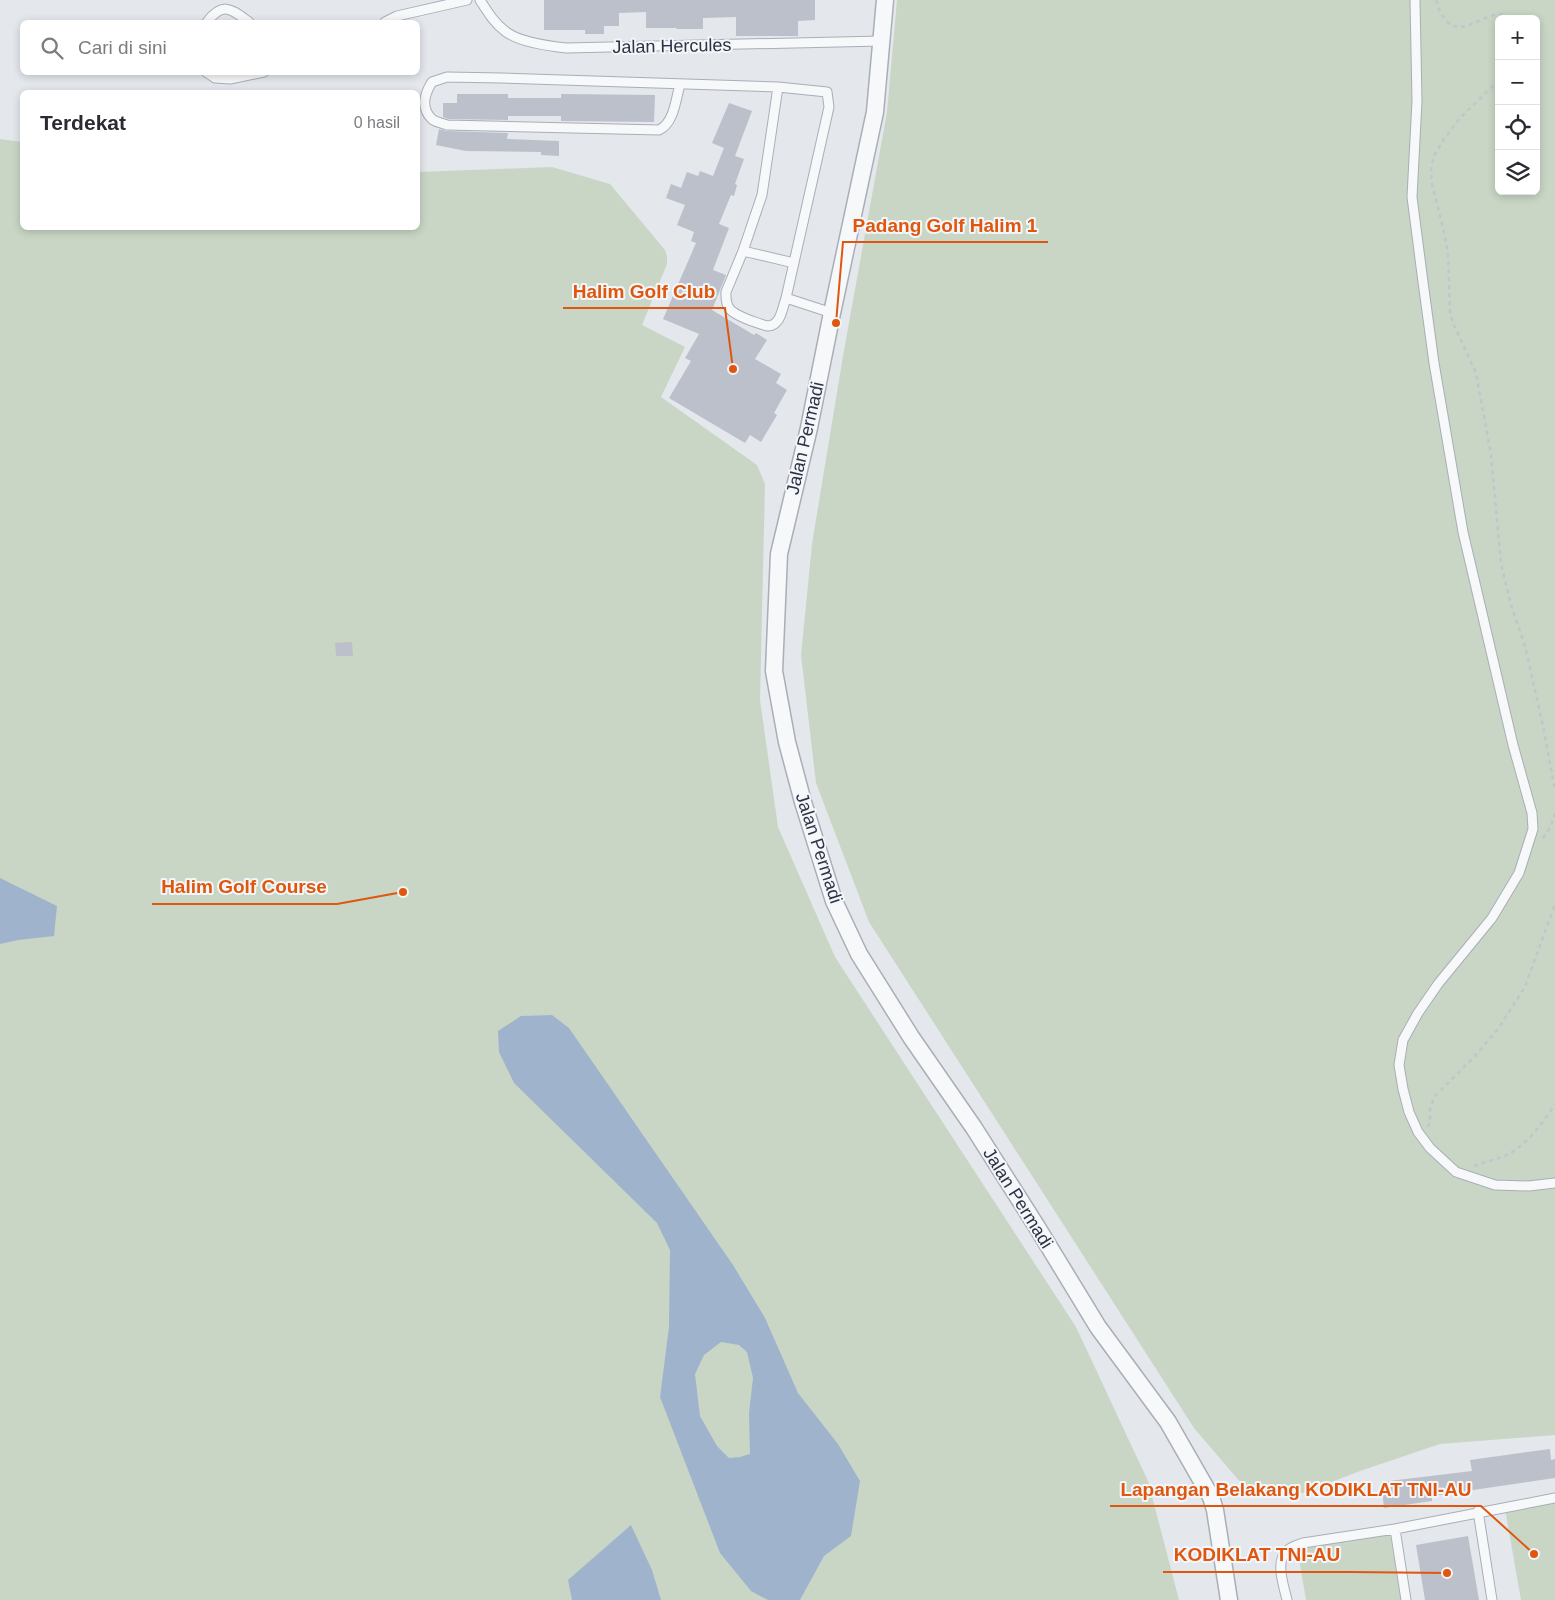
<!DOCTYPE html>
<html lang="id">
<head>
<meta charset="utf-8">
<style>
	body { margin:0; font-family:Helvetica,sans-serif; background:#f2f2f3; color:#2b2b33 }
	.controls { position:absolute; right:15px; top:15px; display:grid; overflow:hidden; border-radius:8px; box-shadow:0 2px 8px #0003 }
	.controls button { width:45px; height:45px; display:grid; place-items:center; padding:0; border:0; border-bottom:1px solid #e1e1e2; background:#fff; color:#2b2b33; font:25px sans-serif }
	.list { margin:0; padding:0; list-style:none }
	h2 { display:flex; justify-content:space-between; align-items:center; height:65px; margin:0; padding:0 20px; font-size:21px }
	h2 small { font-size:16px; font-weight:400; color:#7c7c81 }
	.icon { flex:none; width:28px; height:28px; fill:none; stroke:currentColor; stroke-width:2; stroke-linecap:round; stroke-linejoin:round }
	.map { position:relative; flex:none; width:1555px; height:1600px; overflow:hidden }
	.search { position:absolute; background:#fff; box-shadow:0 2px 8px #0003; left:20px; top:20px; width:400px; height:55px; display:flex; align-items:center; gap:12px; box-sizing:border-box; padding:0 18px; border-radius:8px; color:#7c7c81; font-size:19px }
	.panel { position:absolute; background:#fff; box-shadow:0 2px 8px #0003; left:20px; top:90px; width:400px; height:140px; border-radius:8px }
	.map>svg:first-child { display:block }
	.green { fill:#c9d6c5; fill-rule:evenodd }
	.water { fill:#9fb4cc; fill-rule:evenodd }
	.building { fill:#bbc0ca }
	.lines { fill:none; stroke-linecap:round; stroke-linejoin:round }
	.lane-casing { stroke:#a9aeb7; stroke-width:11 }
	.street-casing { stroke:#a9aeb7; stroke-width:19 }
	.path { stroke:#c2c5cb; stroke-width:2.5; stroke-dasharray:4 4; stroke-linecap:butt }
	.lane { stroke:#f7f8fa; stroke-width:9 }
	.street { stroke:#f7f8fa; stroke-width:16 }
	.labels { text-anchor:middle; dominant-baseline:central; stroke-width:4; stroke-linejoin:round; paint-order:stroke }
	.street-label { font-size:18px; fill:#2b3445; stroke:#f4f6f9 }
	.leader { fill:none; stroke:#df570f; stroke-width:2 }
	.callout-dot { fill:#df570f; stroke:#f4f6f9; stroke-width:2 }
	.callout-label { font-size:19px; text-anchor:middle; font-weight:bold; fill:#df570f; stroke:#f4f6f9; stroke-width:4; stroke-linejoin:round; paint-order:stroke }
</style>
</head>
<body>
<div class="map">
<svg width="1555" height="1600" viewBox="0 0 1555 1600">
	<rect width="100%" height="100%" fill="#e4e7ec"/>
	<path class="green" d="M897,0h658v1435l-115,9 -80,27 -57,22 -40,-1 -22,-9 -47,-55 -325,-506 -53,-139 -15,-128 11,-111 31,-188 44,-244zM1499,19h37v172h-37z
		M0,139l22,3v86h396v-56l134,-5 58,17 55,66 2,6v8l-25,61 43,22 -24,50 96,68 8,19 -5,216 18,127 57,130 241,370 72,154 31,119h-1179z
		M1555,1500v100h-34l-16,-91z
		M1390,1532l11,68h-95l-9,-53z"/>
	<path class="water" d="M0,878l57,28 -3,30 -36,4 -18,4z
		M552,1015l17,13 164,237 32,53 33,75 40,51 22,37 -9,55 -27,20 -24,44h-32l-17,-9 -31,-38 -60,-156 9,-70 1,-77 -13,-27 -143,-140 -15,-31 -1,-21 23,-15zM721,1342l18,3 8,7 6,26 -4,35 1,41 -10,3 -11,1 -12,-12 -17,-30 -5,-42 9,-19z
		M631,1525l21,45 9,30h-89l-4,-20z"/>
	<path class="building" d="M544,0h271v20l-17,1v15h-62v-19l-33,1v11h-26l-1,-1h-30v-16l-27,1v13h-15v8h-19v-4h-41z
		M457,94h51v4h53v-4l94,1 -1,27 -93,-1v-5h-53v4l-60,-1 -5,-2v-14h14z
		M729,103l23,8 -17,45 9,3 -9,25 2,1 -3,11 -3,-1 -12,29 10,4 -16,42 13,5 -14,35 42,25 2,-2 11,7 -12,19 26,15 -5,9 11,7 -13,23 3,2 -16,27 -11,-7 -5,8 -76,-45 22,-37 -6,-3 14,-24 -36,-15 33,-76 -5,-2 3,-9 -17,-7 8,-20 -19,-7 5,-14 10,4 6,-16 11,4 2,-5 13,5 11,-28 -12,-5z
		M439,129l8,2 61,2 -1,6 52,2v15l-18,-1v-3l-75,-1 -30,-6z
		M352,642l1,14h-17l-1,-13z
		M1550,1449l1,11 4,-1v19l-123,18v5l-48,7 -3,-26 91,-11 -2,-11z
		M1468,1536l11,64h-54l-9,-55z"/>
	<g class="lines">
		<g class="lane-casing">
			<path id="lane" d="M480,0c7,11 14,23 25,31 13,11 43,15 61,17l316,-7
				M1415,0l2,101 -5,96 11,85 11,81 29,169 50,213 19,68 1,16 -14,44 -27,45 -54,66 -20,29 -15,27 -4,25 4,24 6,23 9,20 12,16 26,24 39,13 34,1 26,-3
				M207,22c16,-21 24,-13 42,0
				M385,22l12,-6 70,-16
				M206,72l9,6 15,1 34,-7
				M680,84c-4,15 -6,39 -21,46l-212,-5c-5,-2 -12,-3 -15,-6 -12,-11 -7,-26 0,-37l15,-5 54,1 277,9 -16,108 -19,56 -17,41c-1,19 7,21 23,28 6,2 13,5 19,6 13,-1 14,-17 18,-28l43,-191 -2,-15 -49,-5
				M743,251l51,12
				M786,298l46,15
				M1478,1511l14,89
				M1395,1529l11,71
				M1287,1600c-3,-14 -13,-40 1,-50 4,-4 10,-5 15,-7l92,-14 160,-31"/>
		</g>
		<g class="street-casing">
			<path id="street" d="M885,0l-10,112 -43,201 -23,115 -30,126 -5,117 13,71 16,60 31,99 25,53 52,83 63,91 63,99 61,100 70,95 43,75 4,13 14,90"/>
		</g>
		<path class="path" d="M1436,0c2,6 4,14 8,18 19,27 49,-18 66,1
			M1499,80l-39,38 -16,21 -10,17 -3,12 1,16 12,48 4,22 2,57 3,12 23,50 15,82 10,108 10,42 14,41 18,80 12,64
			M1543,838l8,-12 4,-13
			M1428,1127l2,-5v-14l5,-12 38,-38 25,-29 27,-42 30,-83
			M1474,1166c10,-4 21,-6 31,-10 21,-10 38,-33 50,-52"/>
		<use href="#lane" class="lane"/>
		<use href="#street" class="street"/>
	</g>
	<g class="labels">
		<g class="street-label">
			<text transform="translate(672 46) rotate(-1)">Jalan Hercules</text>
			<text transform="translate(805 438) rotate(-77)">Jalan Permadi</text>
			<text transform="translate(819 848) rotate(72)">Jalan Permadi</text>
			<text transform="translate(1018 1198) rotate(58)">Jalan Permadi</text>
		</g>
	</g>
	<path class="leader" d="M836 323L843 242H1048M733 369L725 308H563M403 892L337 904H152M1534 1554L1481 1506H1110M1447 1573L1350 1572H1163"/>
	<g class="callout-dot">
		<circle cx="836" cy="323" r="5"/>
		<circle cx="733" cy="369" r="5"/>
		<circle cx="403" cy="892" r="5"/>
		<circle cx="1534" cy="1554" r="5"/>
		<circle cx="1447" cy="1573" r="5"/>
	</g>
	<g class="callout-label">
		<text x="945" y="232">Padang Golf Halim 1</text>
		<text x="644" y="298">Halim Golf Club</text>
		<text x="244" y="893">Halim Golf Course</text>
		<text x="1296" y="1496">Lapangan Belakang KODIKLAT TNI-AU</text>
		<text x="1257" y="1561">KODIKLAT TNI-AU</text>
	</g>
</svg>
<div class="controls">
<button>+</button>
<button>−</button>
<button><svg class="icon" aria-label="locate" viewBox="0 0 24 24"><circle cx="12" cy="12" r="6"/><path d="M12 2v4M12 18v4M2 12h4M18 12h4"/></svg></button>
<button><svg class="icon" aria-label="layers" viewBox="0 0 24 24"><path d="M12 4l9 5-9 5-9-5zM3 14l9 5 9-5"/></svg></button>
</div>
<div class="search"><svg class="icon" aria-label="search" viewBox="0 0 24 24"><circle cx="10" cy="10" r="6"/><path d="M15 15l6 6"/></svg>Cari di sini</div>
<section class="panel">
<h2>Terdekat<small>0 hasil</small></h2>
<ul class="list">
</ul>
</section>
</div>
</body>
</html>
